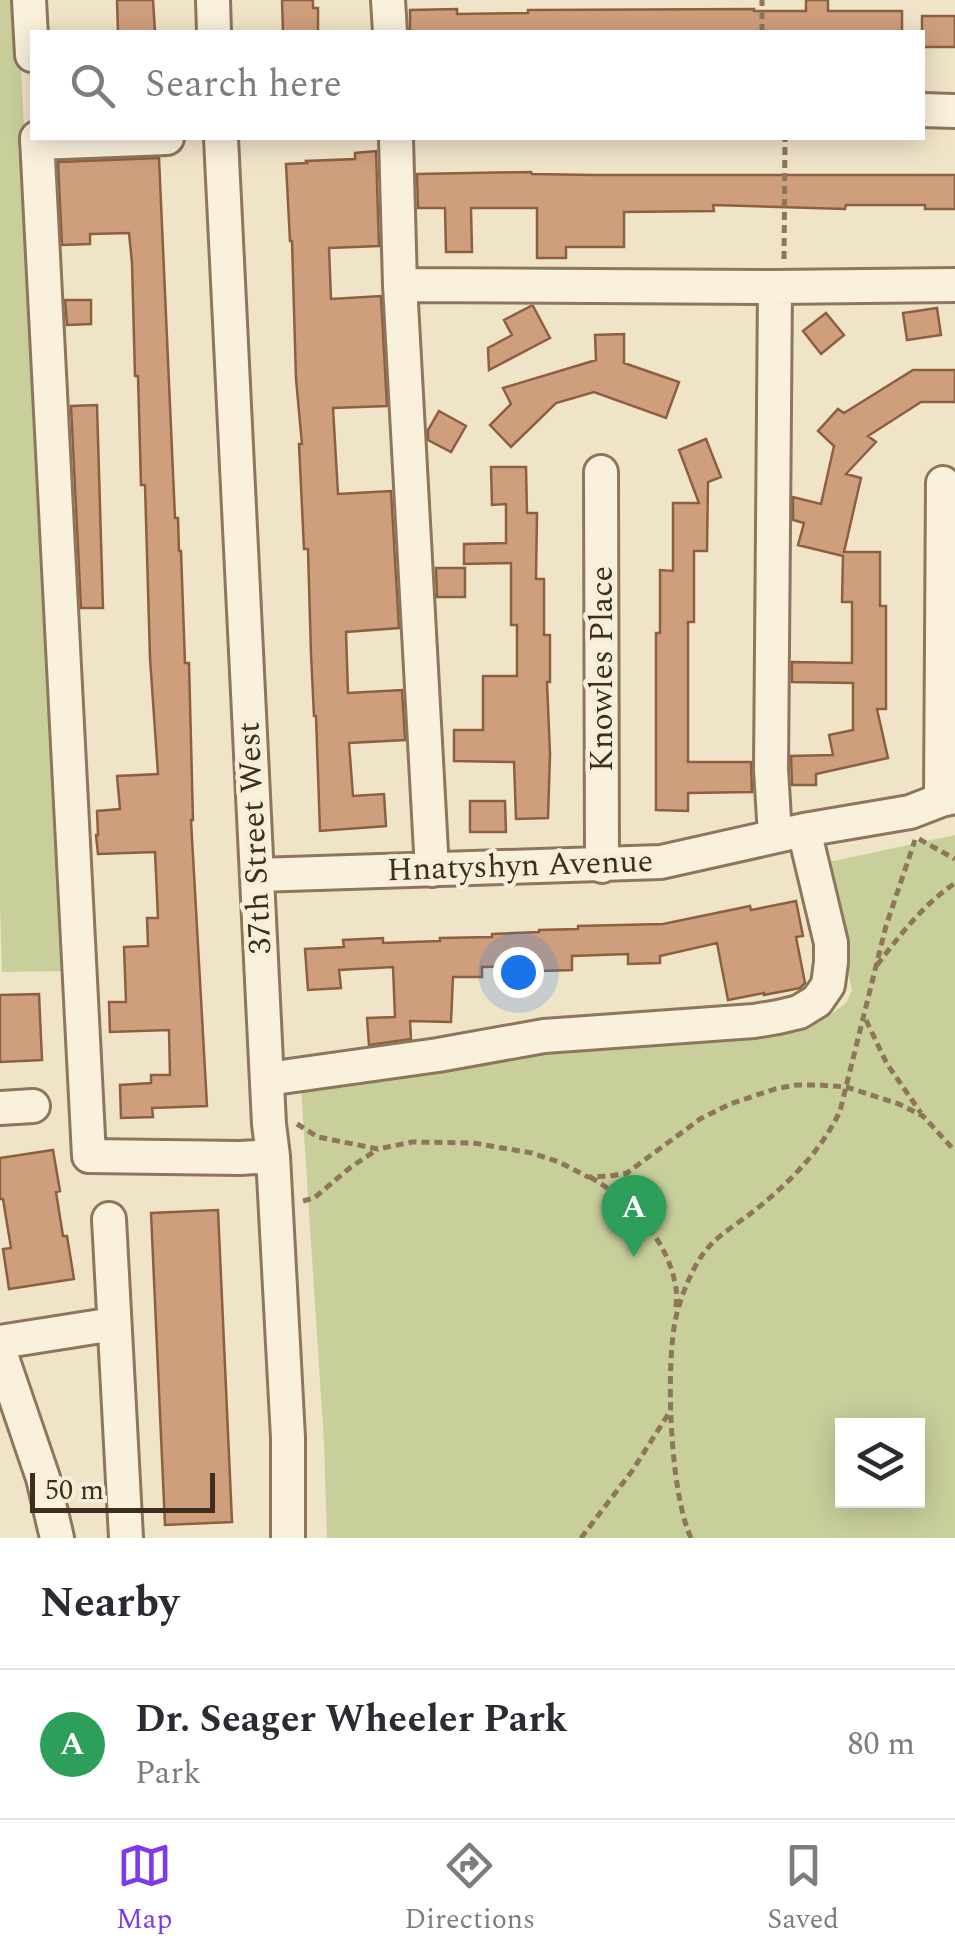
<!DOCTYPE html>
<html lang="en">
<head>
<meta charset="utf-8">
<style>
	body { margin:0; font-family:Spectral,serif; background:#f2f2f3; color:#2b2b33 }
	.controls { position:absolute; right:30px; bottom:30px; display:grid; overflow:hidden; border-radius:0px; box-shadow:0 5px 25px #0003 }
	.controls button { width:90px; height:90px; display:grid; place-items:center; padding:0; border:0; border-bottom:2px solid #e1e1e2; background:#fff; color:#2b2b33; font:50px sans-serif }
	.scale { position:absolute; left:30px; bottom:25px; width:185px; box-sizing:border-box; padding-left:10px; border:5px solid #3d2e20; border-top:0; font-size:28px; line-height:35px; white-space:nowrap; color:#3d2e20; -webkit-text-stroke:8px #f7eed8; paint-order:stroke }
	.you { position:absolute; left:518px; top:972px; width:35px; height:35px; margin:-25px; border:8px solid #fff; border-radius:50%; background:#1a73e8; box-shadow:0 0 0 15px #1a73e833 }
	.badge { display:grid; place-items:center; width:65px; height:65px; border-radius:50%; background:#7c3aed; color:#fff; font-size:32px; font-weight:700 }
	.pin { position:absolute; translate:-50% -82px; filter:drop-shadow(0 2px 5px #0008) }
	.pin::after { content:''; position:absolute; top:52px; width:35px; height:30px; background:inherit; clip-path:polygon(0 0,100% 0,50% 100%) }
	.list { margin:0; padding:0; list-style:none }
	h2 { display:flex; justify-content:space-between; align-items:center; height:130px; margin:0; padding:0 40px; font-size:42px }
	h2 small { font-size:32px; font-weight:400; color:#7c7c81 }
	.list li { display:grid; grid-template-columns:65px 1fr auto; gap:30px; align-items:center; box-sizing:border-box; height:150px; padding:0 40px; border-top:2px solid #e1e1e2 }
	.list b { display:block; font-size:38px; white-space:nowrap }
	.list p { margin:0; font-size:32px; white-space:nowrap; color:#7c7c81 }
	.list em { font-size:32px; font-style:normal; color:#7c7c81 }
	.icon { flex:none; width:55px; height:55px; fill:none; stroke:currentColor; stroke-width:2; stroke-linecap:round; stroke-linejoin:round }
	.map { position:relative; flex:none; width:955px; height:1538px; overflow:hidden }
	.search { position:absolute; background:#fff; box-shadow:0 5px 25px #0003; left:30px; right:30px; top:30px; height:110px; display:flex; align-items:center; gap:25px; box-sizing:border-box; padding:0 35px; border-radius:0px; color:#7c7c81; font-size:38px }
	.sheet { height:280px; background:#fff }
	nav { display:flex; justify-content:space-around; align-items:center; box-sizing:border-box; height:140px; border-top:2px solid #e1e1e2; background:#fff; font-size:28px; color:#7c7c81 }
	nav a { display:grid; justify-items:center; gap:5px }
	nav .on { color:#7c3aed }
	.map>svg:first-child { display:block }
	.green { fill:#c9cf9b; fill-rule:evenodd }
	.building { fill:#cf9f7d; stroke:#8d5f41; stroke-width:2.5 }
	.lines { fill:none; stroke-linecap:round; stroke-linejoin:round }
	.minor-casing { stroke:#8d765c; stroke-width:38 }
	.path { stroke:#8d765c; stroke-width:5; stroke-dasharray:8 5; stroke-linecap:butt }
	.minor { stroke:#faf1dc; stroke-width:32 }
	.labels { text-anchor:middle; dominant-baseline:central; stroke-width:9; stroke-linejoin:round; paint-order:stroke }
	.street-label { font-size:32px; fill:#3d2e20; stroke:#f7eed8 }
</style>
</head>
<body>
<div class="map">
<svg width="955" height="1538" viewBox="0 0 955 1538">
	<rect width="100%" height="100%" fill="#f0e4c8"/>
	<path class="green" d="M0,0h17l54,971 -69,1 -2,-66z
		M955,835v703h-628l-3,-95 -23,-355 263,-38 53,-2 134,-12 82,-23 13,-10 6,-13 -28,-127zM842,1426h76v74h-76z"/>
	<path class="building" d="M117,0h36l2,32h-37z
		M282,0h31v8h5v24h-35z
		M806,0h22v11h74v21h-492v-22l47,-1v5l71,-1v-3l226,-1v2h52z
		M922,16h33v31h-33z
		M376,151l3,95 -50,2 2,51 50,-3 6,110 -54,2 5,86 53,-3 8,137 -53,4 2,61 54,-3 3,50 -56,3 4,53 31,-2 2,32 -66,5 -4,-115h-2l-3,-62 -3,-105h-4l-5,-105h3l-6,-65 -4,-138h-2l-4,-77 21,-1 -1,-2 49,-2v-6z
		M159,158l16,360h3l1,33h2l4,112h4l4,157h-2l16,286 -55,2 1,9 -32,1 -1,-33 31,-2v-8h19l-1,-45 -59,2 -1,-30h17l-2,-55 24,-1 -1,-28h11l-3,-66 -57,2 -2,-19h2l-1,-24 23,-2 -3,-33 41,-2 -8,-116 -5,-173h-4l-3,-109h-3l-3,-113 -3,-30 -39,1v10l-28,1 -4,-83z
		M531,172l1,2 62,1h361v34h-30v-4h-79l-1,4 -132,-4 1,6 -90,1v35h-58v11h-29v-50h-66l1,44h-26l-1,-44h-27l-1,-34z
		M65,300h26v24l-24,1z
		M531,306h2l17,32 -61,32 -1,-22 24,-13 -8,-15z
		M937,308l4,27 -34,5 -4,-27z
		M826,313l18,22 -23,19 -18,-23z
		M624,334v29l55,19 -13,36 -72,-26 -38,11 -45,44 -21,-22 21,-21 -8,-16 93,-28 -1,-25z
		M913,370h42v32h-34l-53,34 8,6 -30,32 15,4 -17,74h36v54h6v103h-9l11,49 -72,16v11h-24l-1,-29 42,-1 -4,-20 24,-5v-47l-61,-1v-20l60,1v-61h-10l1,-46 -45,-11 6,-22 -11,-3v-23l28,7 13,-58 -16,-15 20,-22 6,4z
		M97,405l6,203h-22l-10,-202z
		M439,411l27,15 -15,26 -23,-12v-10z
		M706,439l15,38 -13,5 -1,69h-13v71h-6v140h63l1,30 -64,1v18l-32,-1v-177h4v-63l13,1v-68h26l-20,-53z
		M491,467h35l1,46h10l-1,66h8v56h6v47h-3l3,72 -2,64 -32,1 -2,-57 -60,-1v-31h29v-54h34v-51h-6v-62l-47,1v-20l42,-1v-39l-14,1z
		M436,568h29v29h-28z
		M470,801h35l1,31h-36z
		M796,901l7,35 -7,1 9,46 -5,5 -36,7v-2l-36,7 -11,-57 -57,13v7l-32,1v-10l-56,2v14l-31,1v-5l-59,1v10h-29l-2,45 -41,-1 1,18 -42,6 -2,-27 28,-1 -2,-50 -54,3 2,18 -33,2 -3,-41 39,-2 -1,-7 40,-2v5l57,-2v-3l52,-1v-3l47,-2v-2l39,-1v-3l85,-2 87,-18 1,4z
		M39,994l3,66 -42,2v-67z
		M53,1150l7,41 -4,1 7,44h4l7,43 -65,10 -6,-40 8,-1 -8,-49h-3v-41z
		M218,1210l14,312 -67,3 -14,-312z"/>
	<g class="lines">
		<g class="minor-casing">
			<path id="minor" d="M29,0l3,55
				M213,0l1,32
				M388,0l2,32
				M922,110l33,1
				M37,138l52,1018 151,2 33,-2
				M221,138l48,986 4,32 15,282v100
				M396,138l4,147 32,585
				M37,143l130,-5
				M400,285l375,2 180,-2
				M775,287l-4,482 4,67
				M601,472l1,394
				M941,800l2,-317
				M257,875l404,-13 143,-32 106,-18 31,-12 14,-3
				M267,1079l171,-24 106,-19 210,-15 24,-4 21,-5 18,-11 11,-16 3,-23v-19l-27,-113
				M0,1108l33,-2
				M109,1219l17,319
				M0,1342l114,-18
				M0,1352l43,126 14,60"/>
		</g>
		<path class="path" d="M762,32v-32
			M784,259l1,-121
			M919,839l36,20
			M877,965c23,-30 46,-60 78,-82
			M866,1020l21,44 34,49
			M297,1124l21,13 60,12 34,-7 61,1 59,10 27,9 29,15 22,-1 17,-3 73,-54 30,-15 45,-15 21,-4h23l27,2 53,17 24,12 32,35
			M590,1177c40,23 78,62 86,111 1,7 0,16 0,24
			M303,1201l11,-3 37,-31 27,-18
			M581,1538l51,-67 39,-61
			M691,1538c-21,-45 -26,-172 -15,-221 5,-21 15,-46 27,-63 12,-17 31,-28 47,-40 36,-28 71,-62 90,-103l46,-185 29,-86"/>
		<use href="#minor" class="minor"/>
	</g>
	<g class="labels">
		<g class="street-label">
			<text transform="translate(602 669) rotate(-90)">Knowles Place</text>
			<text transform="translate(255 838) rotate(-93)">37th Street West</text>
			<text transform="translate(520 866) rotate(-2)">Hnatyshyn Avenue</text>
		</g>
	</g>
</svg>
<div class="controls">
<button><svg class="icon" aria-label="layers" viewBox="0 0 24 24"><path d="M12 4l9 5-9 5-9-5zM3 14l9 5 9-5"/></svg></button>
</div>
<div class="scale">50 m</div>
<div class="you"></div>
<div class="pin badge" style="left:634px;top:1257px;background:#2e9e5b">A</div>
<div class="search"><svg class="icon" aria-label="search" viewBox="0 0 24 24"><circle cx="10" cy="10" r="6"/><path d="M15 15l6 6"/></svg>Search here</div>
</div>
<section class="sheet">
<h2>Nearby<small></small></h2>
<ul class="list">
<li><span class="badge" style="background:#2e9e5b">A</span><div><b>Dr. Seager Wheeler Park</b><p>Park</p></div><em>80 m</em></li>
</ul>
</section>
<nav>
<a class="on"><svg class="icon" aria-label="map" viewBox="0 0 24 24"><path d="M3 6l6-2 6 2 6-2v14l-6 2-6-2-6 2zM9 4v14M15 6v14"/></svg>Map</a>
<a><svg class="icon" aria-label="directions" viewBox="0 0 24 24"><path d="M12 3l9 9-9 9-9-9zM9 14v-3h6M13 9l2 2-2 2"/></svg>Directions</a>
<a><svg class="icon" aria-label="saved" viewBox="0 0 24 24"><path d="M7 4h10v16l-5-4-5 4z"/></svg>Saved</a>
</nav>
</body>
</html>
